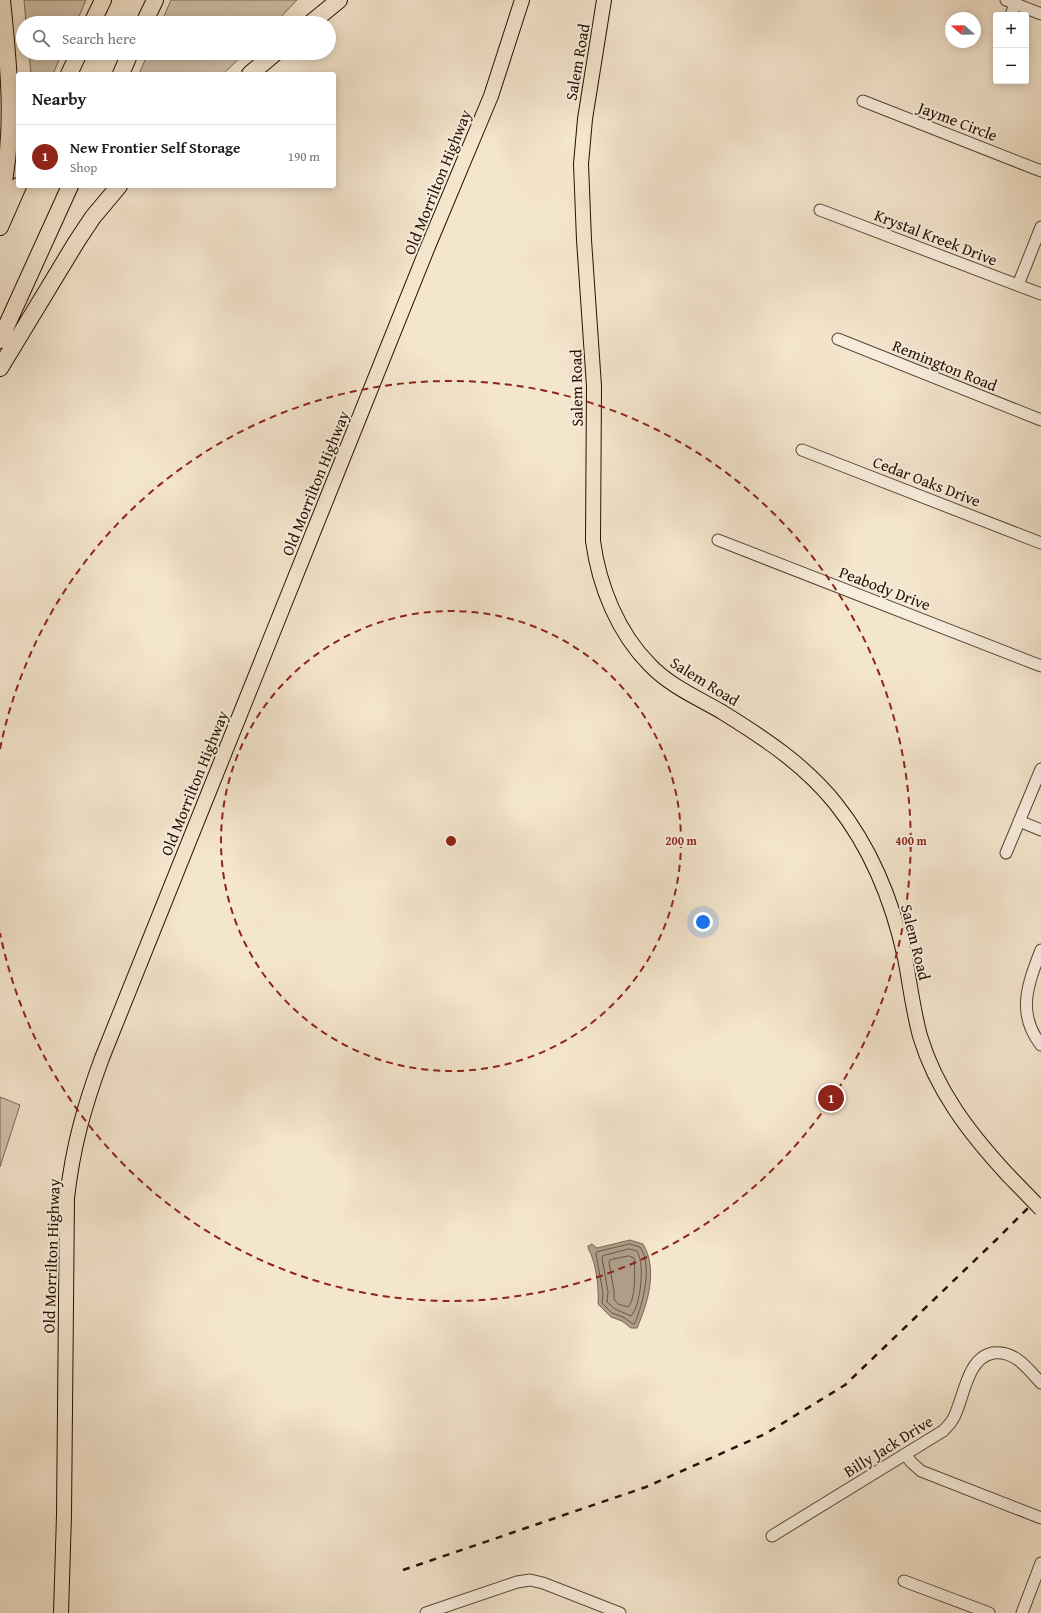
<!DOCTYPE html>
<html lang="en">
<head>
<meta charset="utf-8">
<style>
	body { margin:0; font-family:"Gentium Book Plus",serif; background:#f2f2f2; color:#202124 }
	.controls { position:absolute; right:12px; top:12px; display:grid; overflow:hidden; border-radius:4px; box-shadow:0 2px 10px #0003 }
	.controls button { width:36px; height:36px; display:grid; place-items:center; padding:0; border:0; border-bottom:1px solid #e0e0e0; background:#fff; color:#202124; font:20px sans-serif }
	.compass { position:absolute; left:945px; top:12px; width:36px; height:36px; border-radius:50%; background:#fff; box-shadow:0 2px 10px #0003; rotate:290deg }
	.you { position:absolute; left:703px; top:922px; width:14px; height:14px; margin:-10px; border:3px solid #fff; border-radius:50%; background:#1a73e8; box-shadow:0 0 0 6px #1a73e833 }
	.badge { display:grid; place-items:center; width:26px; height:26px; border-radius:50%; background:#8f2418; color:#fff; font-size:13px; font-weight:700 }
	.pin { position:absolute; translate:-50% -50%; border:2px solid #fff; box-shadow:0 1px 4px #0006 }
	.list { margin:0; padding:0; list-style:none }
	h2 { display:flex; justify-content:space-between; align-items:center; height:52px; margin:0; padding:0 16px; font-size:17px }
	h2 small { font-size:13px; font-weight:400; color:#757577 }
	.list li { display:grid; grid-template-columns:26px 1fr auto; gap:12px; align-items:center; box-sizing:border-box; height:64px; padding:0 16px; border-top:1px solid #e0e0e0 }
	.list b { display:block; font-size:15px; white-space:nowrap }
	.list p { margin:0; font-size:13px; white-space:nowrap; color:#757577 }
	.list em { font-size:13px; font-style:normal; color:#757577 }
	.icon { flex:none; width:22px; height:22px; fill:none; stroke:currentColor; stroke-width:2; stroke-linecap:round; stroke-linejoin:round }
	.map { position:relative; flex:none; width:1041px; height:1613px; overflow:hidden }
	.search { position:absolute; background:#fff; box-shadow:0 2px 10px #0003; left:16px; top:16px; width:320px; height:44px; display:flex; align-items:center; gap:10px; box-sizing:border-box; padding:0 14px; border-radius:22px; color:#757577; font-size:15px }
	.panel { position:absolute; background:#fff; box-shadow:0 2px 10px #0003; left:16px; top:72px; width:320px; height:116px; border-radius:4px }
	.map>svg:first-child { display:block }
	.green { fill:#d1c1aa; stroke:#7c6856 }
	.water { fill:#ae9d88; stroke:#786552 }
	.lines { fill:none; stroke-linecap:round; stroke-linejoin:round }
	.shore { stroke:#6a5645; stroke-width:1 }
	.minor-casing { stroke:#5a4535; stroke-width:13 }
	.major-casing { stroke:#261002; stroke-width:16 }
	.highway-casing { stroke:#261002; stroke-width:18 }
	.minor { stroke:#f8eede; stroke-width:11 }
	.major { stroke:#f4e5cd; stroke-width:14 }
	.highway { stroke:#f4e5cd; stroke-width:16 }
	.rail { stroke:#261002; stroke-width:2.5; stroke-dasharray:7 7; stroke-linecap:butt }
	.major-bridge-casing { stroke:#261002; stroke-width:16; stroke-linecap:butt }
	.major-bridge { stroke:#f4e5cd; stroke-width:14 }
	.ring { fill:none; stroke:#8f2418; stroke-width:2; stroke-dasharray:7 5 }
	.labels { text-anchor:middle; dominant-baseline:central; stroke-width:4; stroke-linejoin:round; paint-order:stroke }
	.street-label { font-size:16px; fill:#261002; stroke:#f8eede }
	.centre { fill:#8f2418; stroke:#f8eede; stroke-width:2 }
	.ring-label { font-size:12px; text-anchor:middle; font-weight:bold; fill:#8f2418; stroke:#f8eede; stroke-width:4; stroke-linejoin:round; paint-order:stroke }
</style>
</head>
<body>
<div class="map">
<svg width="1041" height="1613" viewBox="0 0 1041 1613">
	<rect width="100%" height="100%" fill="#f4e5cd"/>
	<filter id="stains"><feTurbulence type="fractalNoise" baseFrequency=".005" numOctaves="4"/><feColorMatrix values="0 0 0 0 .2 0 0 0 0 .09 0 0 0 0 .02 0 0 0 .5 -.17"/></filter>
	<radialGradient id="worn" r=".72"><stop offset=".6" stop-color="#630" stop-opacity="0"/><stop offset="1" stop-color="#630" stop-opacity=".3"/></radialGradient>
	<path class="green" d="M24,0h62l-10,23h-50z
		M171,0h126l-22,23h-114z
		M29,53h33l-9,21h-22z
		M148,53h97l-22,21h-84z
		M0,1097l20,8 -20,62z"/>
	<path class="water" d="M630,1240l13,4c15,25 5,59 -6,84h-6l-9,-7 -11,-4 -13,-13c1,-13 -1,-34 -6,-47 -1,-5 -4,-6 -4,-11l4,-2 5,4z"/>
	<g class="lines">
		<path class="shore" d="M630,1244l10,3c13,19 3,56 -5,76l-2,1 -10,-7 -11,-4 -10,-10 1,-10 -7,-39 1,-2z
			M629,1249l8,2c8,12 4,55 -6,65l-16,-7 -8,-7 1,-10 -6,-34 1,-2z
			M629,1256l5,2c1,11 2,42 -6,49l-10,-3 -4,-5v-8l-5,-29 1,-2z"/>
		<g class="minor-casing">
			<path id="minor" d="M1006,0l35,14
				M1011,15l4,-11
				M863,101l178,70
				M820,210l221,84
				M1018,285l23,-58
				M838,339l203,81
				M802,450l239,93
				M718,540l323,126
				M1019,821l22,9
				M1006,853l35,-84
				M1041,950c-13,34 -25,63 0,95
				M906,1455l5,7 10,9 120,47
				M772,1536l171,-105c3,-3 7,-7 10,-12 11,-19 13,-61 40,-66 22,-3 35,16 48,30
				M904,1581l85,32
				M426,1613l91,-31 13,-2 13,3 77,30
				M1022,1613l19,-50"/>
		</g>
		<g class="major-casing">
			<path id="major" d="M604,0l-19,119 -4,45 3,76 10,146 -1,155c6,45 25,92 57,124 20,21 48,33 72,47 42,26 83,53 114,92 35,44 57,99 69,154 5,26 8,52 15,78 16,54 50,98 88,139
				M61,1613l3,-98 3,-317c6,-52 17,-91 35,-140l325,-809 64,-153 31,-96"/>
		</g>
		<g class="highway-casing">
			<path id="highway" d="M92,23l11,-23
				M144,23l11,-23
				M311,23l28,-23
				M69,74l10,-21
				M121,74l9,-21
				M250,74l25,-21
				M0,201c16,-66 9,-134 2,-201
				M0,227l18,-41
				M0,340l70,-154
				M0,368l77,-127 16,-24 26,-31"/>
		</g>
		<use href="#minor" class="minor"/>
		<use href="#major" class="major"/>
		<use href="#highway" class="highway"/>
		<path class="rail" d="M403,1570l243,-83 119,-53 80,-49 151,-145 45,-45"/>
		<g class="major-bridge-casing">
			<path id="major-bridge" d="M1008,1175l33,34"/>
		</g>
		<use href="#major-bridge" class="major-bridge"/>
	</g>
	<g class="ring">
		<circle cx="451" cy="841" r="230"/>
		<path d="M0 749A460 460 0 1 1 0 933"/>
	</g>
	<g class="labels">
		<g class="street-label">
			<text transform="translate(577 62) rotate(-80)">Salem Road</text>
			<text transform="translate(958 121) rotate(21)">Jayme Circle</text>
			<text transform="translate(437 182) rotate(-68)">Old Morrilton Highway</text>
			<text transform="translate(936 237) rotate(21)">Krystal Kreek Drive</text>
			<text transform="translate(945 365) rotate(22)">Remington Road</text>
			<text transform="translate(576 388) rotate(-91)">Salem Road</text>
			<text transform="translate(927 481) rotate(21)">Cedar Oaks Drive</text>
			<text transform="translate(315 483) rotate(-68)">Old Morrilton Highway</text>
			<text transform="translate(885 588) rotate(21)">Peabody Drive</text>
			<text transform="translate(705 681) rotate(32)">Salem Road</text>
			<text transform="translate(194 783) rotate(-68)">Old Morrilton Highway</text>
			<text transform="translate(916 942) rotate(76)">Salem Road</text>
			<text transform="translate(51 1256) rotate(-88)">Old Morrilton Highway</text>
			<text transform="translate(888 1446) rotate(-32)">Billy Jack Drive</text>
		</g>
	</g>
	<circle cx="451" cy="841" r="6" class="centre"/>
	<g class="ring-label">
		<text x="681" y="845">200 m</text>
		<text x="911" y="845">400 m</text>
	</g>
	<rect width="100%" height="100%" filter="url(#stains)"/>
	<rect width="100%" height="100%" fill="url(#worn)"/>
</svg>
<div class="controls">
<button>+</button>
<button>−</button>
</div>
<svg class="compass" viewBox="-18 -18 36 36"><path d="M0-13l5 13h-10z" fill="#e53935"/><path d="M0 13l5-13h-10z" fill="#757577"/></svg>
<div class="you"></div>
<div class="pin badge" style="left:831px;top:1098px">1</div>
<div class="search"><svg class="icon" aria-label="search" viewBox="0 0 24 24"><circle cx="10" cy="10" r="6"/><path d="M15 15l6 6"/></svg>Search here</div>
<section class="panel">
<h2>Nearby<small></small></h2>
<ul class="list">
<li><span class="badge">1</span><div><b>New Frontier Self Storage</b><p>Shop</p></div><em>190 m</em></li>
</ul>
</section>
</div>
</body>
</html>
